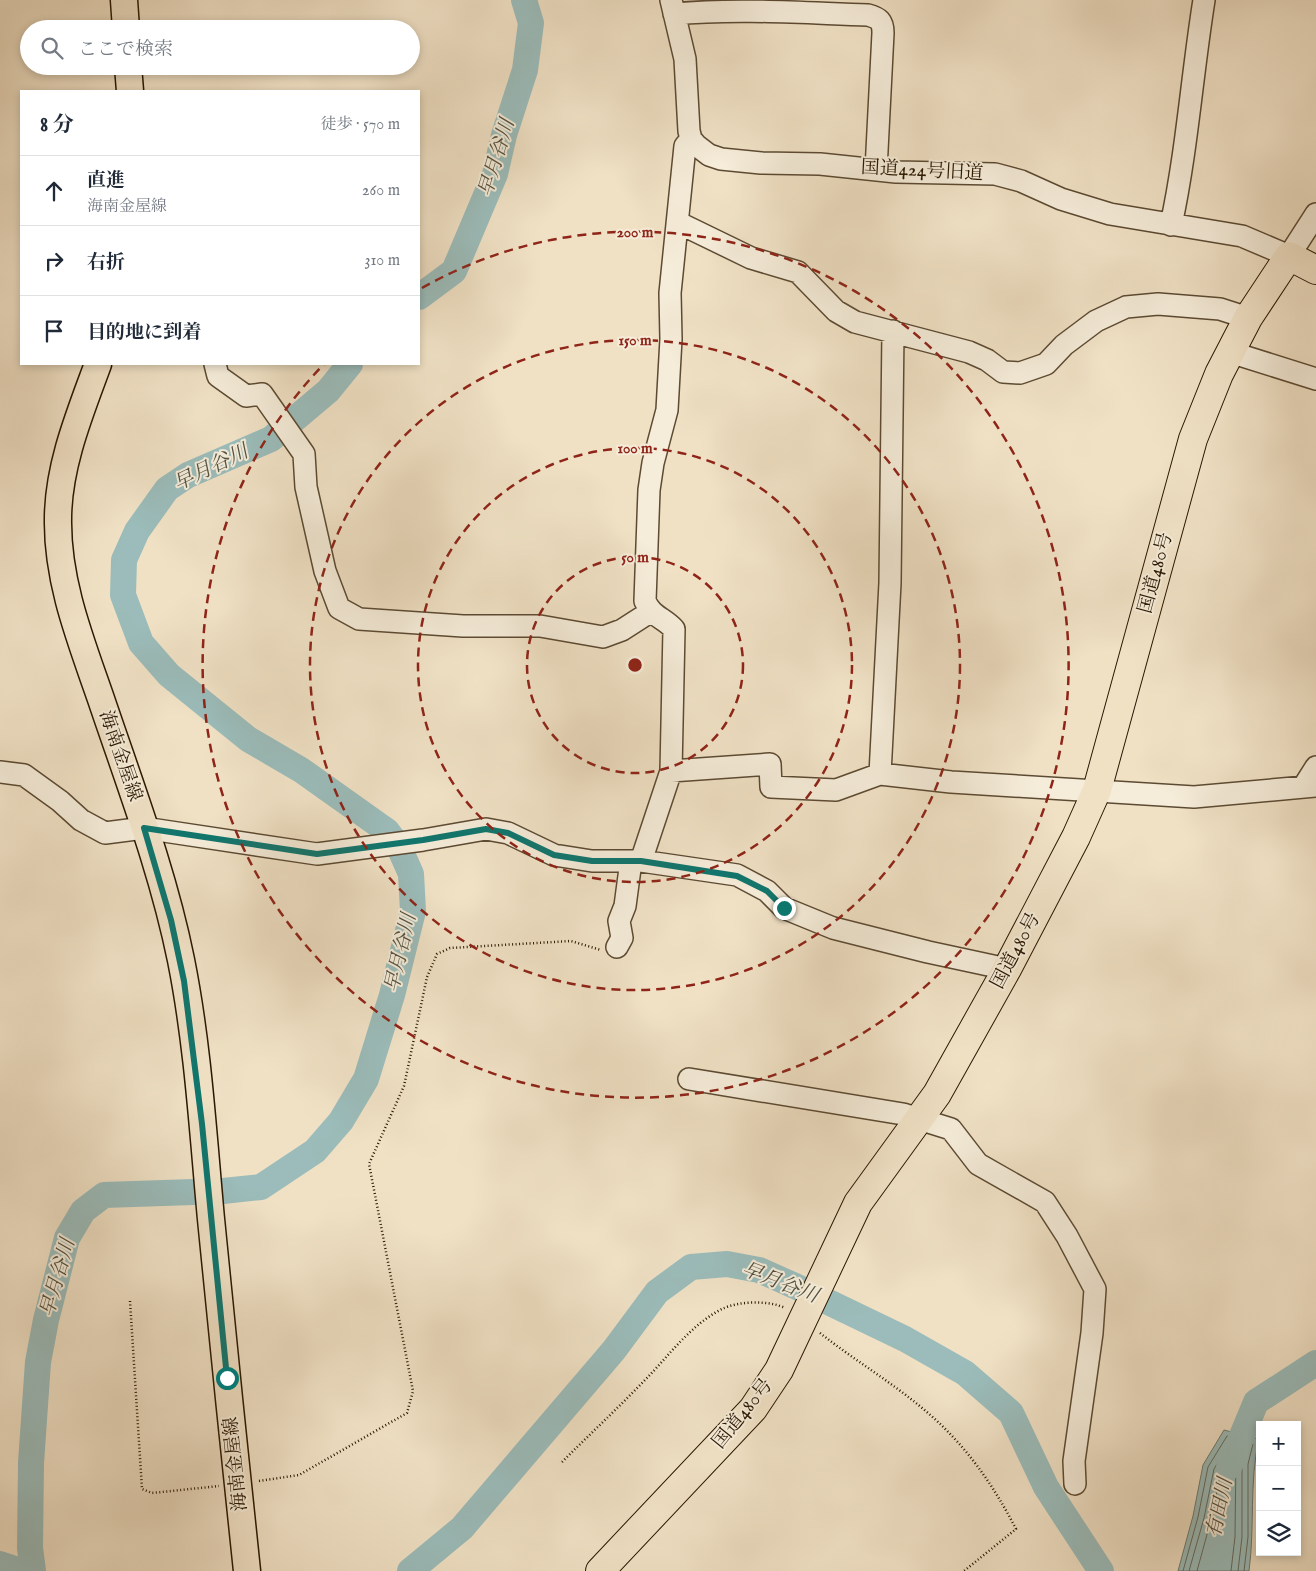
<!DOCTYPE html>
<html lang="ja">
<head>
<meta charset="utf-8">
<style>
	body { margin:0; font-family:"IM FELL English","Noto Serif JP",serif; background:#f2f2f3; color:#1f2937 }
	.controls { position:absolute; right:15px; bottom:15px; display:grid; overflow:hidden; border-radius:0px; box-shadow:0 2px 8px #0003 }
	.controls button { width:45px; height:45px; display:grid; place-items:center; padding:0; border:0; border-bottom:1px solid #e0e1e3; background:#fff; color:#1f2937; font:25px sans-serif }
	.stop { position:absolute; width:15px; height:15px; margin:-11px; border:4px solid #0f766e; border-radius:50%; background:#fff }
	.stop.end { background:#0f766e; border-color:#fff; box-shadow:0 1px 5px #0008 }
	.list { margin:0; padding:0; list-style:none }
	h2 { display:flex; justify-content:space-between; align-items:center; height:65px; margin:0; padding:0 20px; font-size:21px }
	h2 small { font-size:16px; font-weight:400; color:#747a83 }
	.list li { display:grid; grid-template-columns:32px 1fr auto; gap:15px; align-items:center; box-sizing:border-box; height:70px; padding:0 20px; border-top:1px solid #e0e1e3 }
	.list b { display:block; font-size:19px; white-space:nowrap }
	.list p { margin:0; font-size:16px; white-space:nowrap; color:#747a83 }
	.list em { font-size:16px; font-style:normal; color:#747a83 }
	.icon { flex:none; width:28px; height:28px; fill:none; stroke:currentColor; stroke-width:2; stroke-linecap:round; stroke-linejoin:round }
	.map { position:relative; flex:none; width:1316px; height:1571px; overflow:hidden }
	.search { position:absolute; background:#fff; box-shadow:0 2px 8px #0003; left:20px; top:20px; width:400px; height:55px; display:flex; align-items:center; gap:12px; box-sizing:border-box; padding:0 18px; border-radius:28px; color:#747a83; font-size:19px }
	.panel { position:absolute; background:#fff; box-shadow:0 2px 8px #0003; left:20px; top:90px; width:400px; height:275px; border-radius:0px }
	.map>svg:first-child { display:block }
	.water { fill:#9bbcba; stroke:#6e7a70 }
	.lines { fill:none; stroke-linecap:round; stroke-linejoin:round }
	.shore { stroke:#626a5e; stroke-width:1 }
	.river { stroke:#9bbcba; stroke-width:26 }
	.minor-casing { stroke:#5c4a32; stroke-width:24 }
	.major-casing { stroke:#2a1701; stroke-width:29 }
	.highway-casing { stroke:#2a1701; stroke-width:30 }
	.path { stroke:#2a1701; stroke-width:2.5; stroke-dasharray:1 2.5; stroke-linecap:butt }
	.minor { stroke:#f5ecd9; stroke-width:21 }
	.major { stroke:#f0e1c5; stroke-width:26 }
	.highway { stroke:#f0e1c5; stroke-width:28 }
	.route { stroke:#0f766e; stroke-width:6 }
	.ring { fill:none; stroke:#8f2418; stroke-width:2.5; stroke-dasharray:9 6 }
	.labels { text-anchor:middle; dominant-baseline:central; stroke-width:4; stroke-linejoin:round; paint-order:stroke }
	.street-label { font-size:19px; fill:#2a1701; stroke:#f5ecd9 }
	.water-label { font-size:20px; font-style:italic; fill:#525142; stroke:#f5ecd9 }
	.centre { fill:#8f2418; stroke:#f5ecd9; stroke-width:2.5 }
	.ring-label { font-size:15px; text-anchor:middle; font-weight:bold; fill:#8f2418; stroke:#f5ecd9; stroke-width:4; stroke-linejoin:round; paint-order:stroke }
</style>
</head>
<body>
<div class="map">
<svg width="1316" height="1571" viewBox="0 0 1316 1571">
	<rect width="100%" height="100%" fill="#f0e1c5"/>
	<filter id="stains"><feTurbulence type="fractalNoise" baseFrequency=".004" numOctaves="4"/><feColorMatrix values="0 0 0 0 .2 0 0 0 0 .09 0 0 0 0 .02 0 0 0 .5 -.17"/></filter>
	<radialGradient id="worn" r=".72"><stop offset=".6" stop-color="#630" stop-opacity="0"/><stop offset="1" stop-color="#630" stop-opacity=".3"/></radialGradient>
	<path class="water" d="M1224,1430l35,9c-10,43 -4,88 -10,132h-71l15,-55 10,-51z"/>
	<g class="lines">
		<path class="shore" d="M1183,1571l15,-54 10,-50 19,-31 26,8 -5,20v73l-4,34
			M1189,1571l15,-53 10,-49 16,-26 15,6 -3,15v73l-4,34
			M1197,1571l14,-51 10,-48 13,-20 2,3 -1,82 -4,34"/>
		<path class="river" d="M419,297l35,-26 41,-97 9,-39 21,-65 6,-47 -7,-23
			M1229,1467l27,-65 60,-39
			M0,1564l21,7
			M33,1571l-3,-23 1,-85 7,-101 8,-42 21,-82 16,-27 21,-16 119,-4 38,-4 54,-36 26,-30 25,-42 26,-84 21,-84 -2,-37 -12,-27 -12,-16 -86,-61 -53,-31 -79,-64 -28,-32 -18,-48 1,-35 13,-29 30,-42 21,-14 83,-36 57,-48 22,-27
			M410,1571l52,-43 152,-178 43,-58 34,-25 36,-3 32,6 36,16 110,53 60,34 46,40 35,74 55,84"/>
		<g class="minor-casing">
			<path id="minor" d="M671,0l14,59 4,72 2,8 5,6 13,10 12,4 40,4 59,1 76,8 99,2 26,7 40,18 49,15 132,22 47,20 27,-42
				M674,14c64,-6 130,-1 194,1 11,3 15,6 15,18l-7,137
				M679,223l72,35 47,14 38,39 19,11 114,30 18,8 16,12 17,1 26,-9 18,-19 32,-24 30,-14 32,-3 62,5 28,9
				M1171,225c16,-74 21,-150 33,-225
				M1230,352l86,27
				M215,364l3,12 28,20 16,-2 42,60 2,33 19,84 14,37 20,11 104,7h77l63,11 19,-7 28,-18
				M671,771l99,-7 1,23 65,3 44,-16 71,8 243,15 122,-11
				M0,772l24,3 36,26 21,19 24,13 39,-5 173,26 106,-14 63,-11 22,4 46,22 38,6h49l96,14 30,16 17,17 49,20 95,24 79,17
				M880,774l10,-191 3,-252
				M1304,786l12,-19
				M641,861l30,-90 3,-142c-11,-12 -22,-12 -29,-28l4,-111 4,-27 14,-53 4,-71 -1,-46 15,-147 6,-7
				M617,947l5,-9 -3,-17 6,-15 6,-45
				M689,1079l214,35 48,15 27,35 67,38 22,34 28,53 -3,44 -18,128 1,23"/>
		</g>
		<g class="major-casing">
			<path id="major" d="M124,0l2,29
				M128,66l2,25
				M98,364c-18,49 -40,102 -40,155 -1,63 23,122 43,180 29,86 62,172 80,261 17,85 22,173 30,259 11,117 24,235 36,352"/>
		</g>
		<g class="highway-casing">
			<path id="highway" d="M600,1571l153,-162 26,-39 79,-167 79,-109 70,-125 69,-132 21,-47 96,-351 26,-65 29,-56 41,-62 27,14"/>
		</g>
		<path class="path" d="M130,1301l12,188 10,4 67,-7
			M820,1333c43,34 94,62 132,103 26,27 47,60 64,93l-52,42
			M562,1462c27,-27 55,-53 82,-81 24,-24 46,-56 78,-72 16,-8 47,-9 63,-1
			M259,1481l40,-6 108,-62 6,-22 -44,-227 35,-78 23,-109 10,-23 13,-6 121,-7 30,9"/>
		<use href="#minor" class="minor"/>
		<use href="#major" class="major"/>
		<use href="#highway" class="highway"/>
	</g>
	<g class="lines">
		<path class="route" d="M227,1378l-25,-254 -18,-143 -13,-61 -27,-92 173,26 106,-14 63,-11 22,4 46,22 38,6h49l96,15 30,15 17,17"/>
	</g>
	<g class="ring">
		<circle cx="635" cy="665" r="108"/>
		<circle cx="635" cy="665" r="217"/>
		<circle cx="635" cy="665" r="325"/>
		<path d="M422 288A433 433 0 1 1 324 364"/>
	</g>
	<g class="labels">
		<g class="street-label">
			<text transform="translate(922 171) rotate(3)">国道424号旧道</text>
			<text transform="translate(1156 573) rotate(-75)">国道480号</text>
			<text transform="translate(120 756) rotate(71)">海南金屋線</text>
			<text transform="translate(1016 951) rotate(-62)">国道480号</text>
			<text transform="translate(743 1414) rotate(-51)">国道480号</text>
			<text transform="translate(236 1464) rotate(-96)">海南金屋線</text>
		</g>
		<g class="water-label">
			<text transform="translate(497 158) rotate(-73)">早月谷川</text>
			<text transform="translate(211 468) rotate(-26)">早月谷川</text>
			<text transform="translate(401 953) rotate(-77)">早月谷川</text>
			<text transform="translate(58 1278) rotate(-74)">早月谷川</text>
			<text transform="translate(780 1283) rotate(21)">早月谷川</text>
			<text transform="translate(1220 1508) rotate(-78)">有田川</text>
		</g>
	</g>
	<circle cx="635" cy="665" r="8" class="centre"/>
	<g class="ring-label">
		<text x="635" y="237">200 m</text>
		<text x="635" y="345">150 m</text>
		<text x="635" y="453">100 m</text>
		<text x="635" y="562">50 m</text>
	</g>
	<rect width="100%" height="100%" filter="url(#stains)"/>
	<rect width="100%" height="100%" fill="url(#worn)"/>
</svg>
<div class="controls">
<button>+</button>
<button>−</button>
<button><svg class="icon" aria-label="layers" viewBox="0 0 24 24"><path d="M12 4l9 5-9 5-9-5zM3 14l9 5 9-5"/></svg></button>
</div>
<div class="stop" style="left:227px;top:1378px"></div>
<div class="stop end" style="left:784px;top:908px"></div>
<div class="search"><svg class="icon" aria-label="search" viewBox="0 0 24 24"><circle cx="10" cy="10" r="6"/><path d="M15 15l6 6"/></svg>ここで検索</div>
<section class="panel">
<h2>8 分<small>徒歩 · 570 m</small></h2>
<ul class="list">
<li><svg class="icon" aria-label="ahead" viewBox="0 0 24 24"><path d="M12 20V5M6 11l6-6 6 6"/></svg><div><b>直進</b><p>海南金屋線</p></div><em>260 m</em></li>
<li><svg class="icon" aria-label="right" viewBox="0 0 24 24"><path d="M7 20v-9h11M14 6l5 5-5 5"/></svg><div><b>右折</b></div><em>310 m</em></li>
<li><svg class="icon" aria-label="arrive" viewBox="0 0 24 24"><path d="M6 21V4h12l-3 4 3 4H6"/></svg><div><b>目的地に到着</b></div></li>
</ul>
</section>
</div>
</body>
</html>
